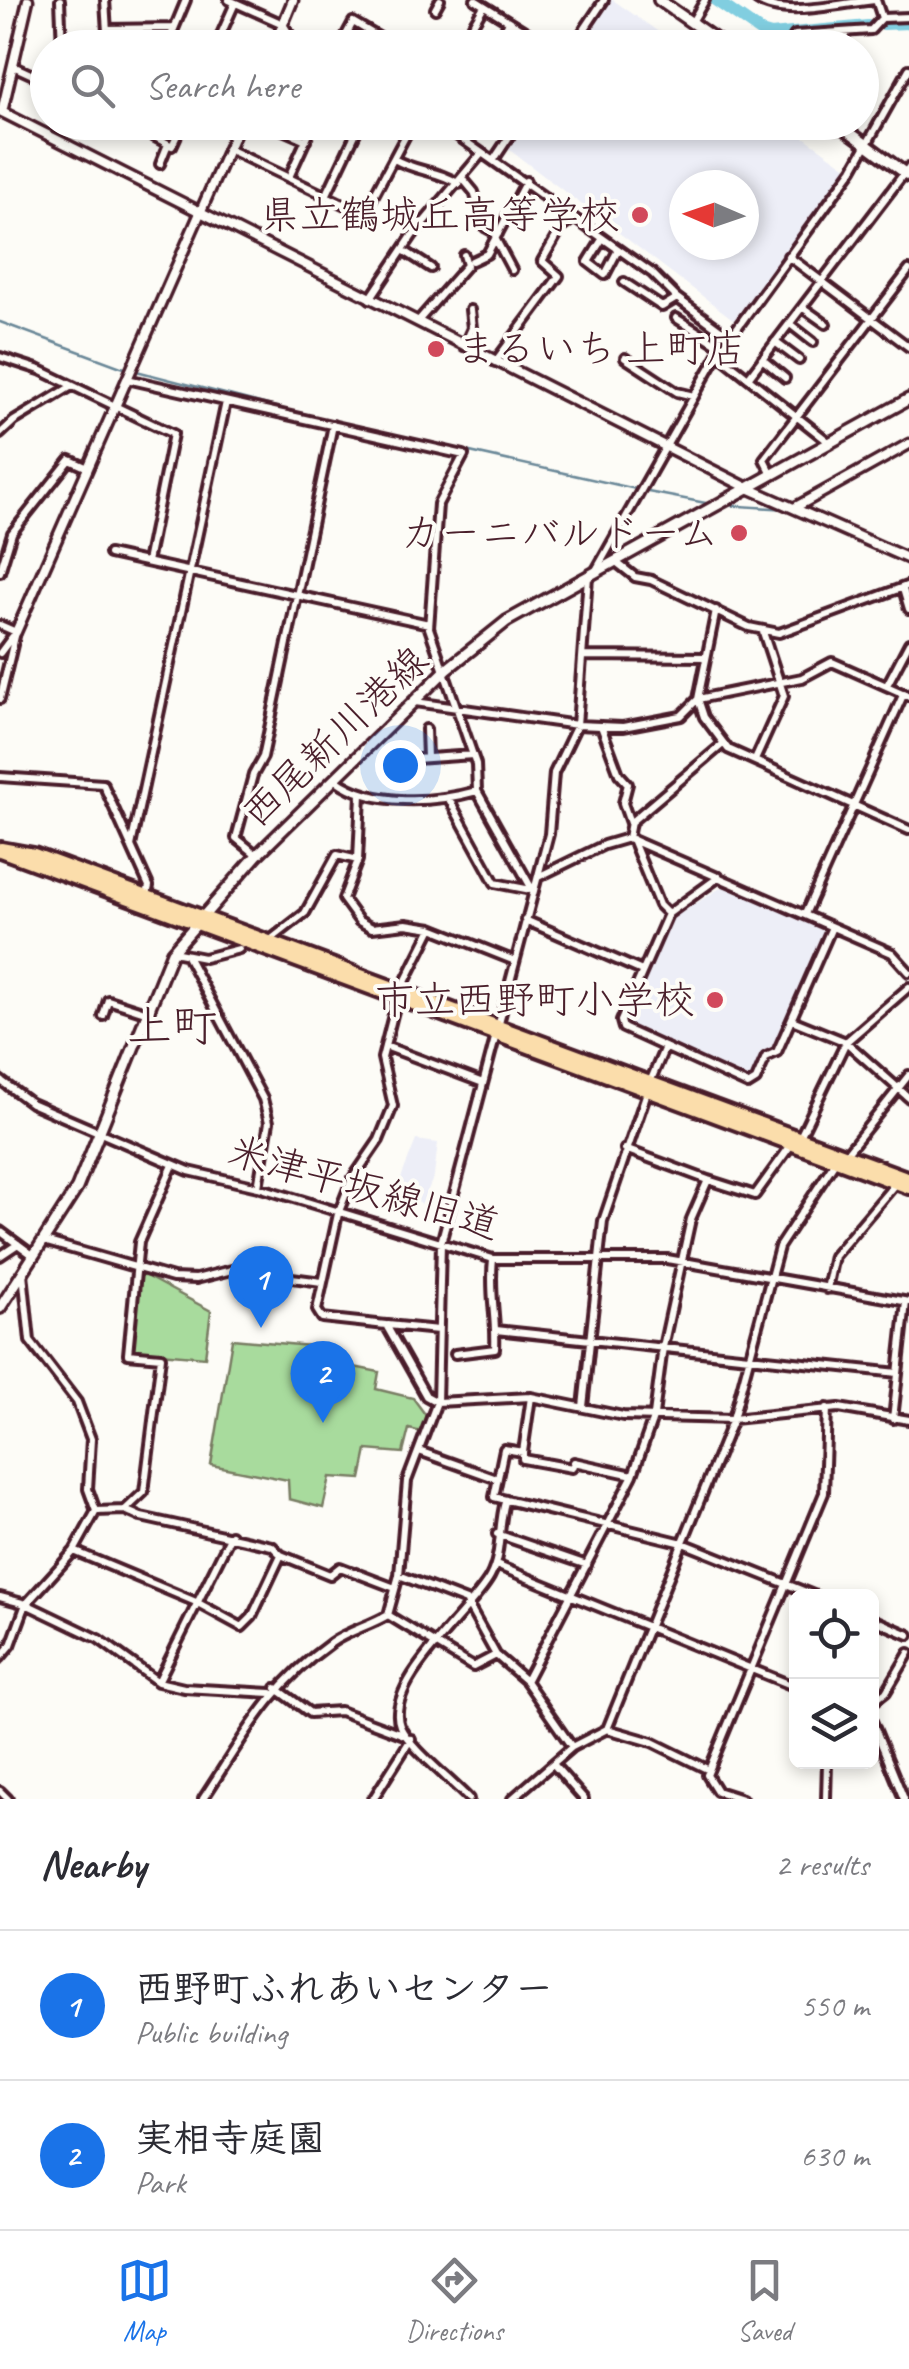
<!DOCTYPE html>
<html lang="en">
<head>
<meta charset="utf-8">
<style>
	body { margin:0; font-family:Caveat,"Klee One",sans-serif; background:#f7f7f7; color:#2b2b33 }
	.controls { position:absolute; right:30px; bottom:30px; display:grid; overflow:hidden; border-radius:15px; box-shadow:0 5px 15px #0003 }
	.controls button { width:90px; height:90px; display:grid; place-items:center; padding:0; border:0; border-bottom:2px solid #e1e1e2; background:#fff; color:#2b2b33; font:50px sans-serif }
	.compass { position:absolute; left:669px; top:170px; width:90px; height:90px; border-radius:50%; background:#fff; box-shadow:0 5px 15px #0003; rotate:272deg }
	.you { position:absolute; left:400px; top:765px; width:35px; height:35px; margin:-25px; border:8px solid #fff; border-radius:50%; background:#1a73e8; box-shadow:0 0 0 15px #1a73e833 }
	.badge { display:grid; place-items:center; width:65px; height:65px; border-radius:50%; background:#1a73e8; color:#fff; font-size:32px; font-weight:700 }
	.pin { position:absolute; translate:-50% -82px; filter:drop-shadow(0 2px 5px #0008) }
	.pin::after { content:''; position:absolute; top:52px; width:35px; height:30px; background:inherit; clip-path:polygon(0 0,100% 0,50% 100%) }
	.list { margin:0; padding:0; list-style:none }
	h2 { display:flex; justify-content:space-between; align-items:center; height:130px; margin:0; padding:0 40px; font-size:42px }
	h2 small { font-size:32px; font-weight:400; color:#7c7c81 }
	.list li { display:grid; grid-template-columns:65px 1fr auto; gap:30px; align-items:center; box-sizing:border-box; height:150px; padding:0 40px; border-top:2px solid #e1e1e2 }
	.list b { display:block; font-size:38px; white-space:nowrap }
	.list p { margin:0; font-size:32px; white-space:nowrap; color:#7c7c81 }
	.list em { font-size:32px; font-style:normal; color:#7c7c81 }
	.icon { flex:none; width:55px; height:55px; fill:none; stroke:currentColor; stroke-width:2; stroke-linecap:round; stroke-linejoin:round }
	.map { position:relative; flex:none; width:909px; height:1799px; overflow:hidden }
	.search { position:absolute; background:#fff; box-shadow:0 5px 15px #0003; left:30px; right:30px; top:30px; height:110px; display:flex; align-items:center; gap:25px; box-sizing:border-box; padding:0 35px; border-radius:55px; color:#7c7c81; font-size:38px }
	.sheet { height:430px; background:#fff }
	nav { display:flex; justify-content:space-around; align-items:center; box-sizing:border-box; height:140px; border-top:2px solid #e1e1e2; background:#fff; font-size:28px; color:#7c7c81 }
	nav a { display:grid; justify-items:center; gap:5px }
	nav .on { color:#1a73e8 }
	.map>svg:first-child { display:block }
	.built { fill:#edeef7; fill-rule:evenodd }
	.green { fill:#a8db9d; stroke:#797d64; stroke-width:2.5 }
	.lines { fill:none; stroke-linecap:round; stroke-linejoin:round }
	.stream { stroke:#6b8898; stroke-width:2.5 }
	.river { stroke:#81cee0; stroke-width:12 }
	.minor-casing { stroke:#4a1f2b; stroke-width:14 }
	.tertiary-casing { stroke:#4a1f2b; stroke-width:15 }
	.secondary-casing { stroke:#4a1f2b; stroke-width:16 }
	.primary-casing { stroke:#4a1f2b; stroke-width:18 }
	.minor { stroke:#fdfcf7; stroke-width:6 }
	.tertiary { stroke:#fdfcf7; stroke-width:8 }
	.secondary { stroke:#fdfcf7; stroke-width:9 }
	.primary { stroke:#fbddab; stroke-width:10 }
	.poi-dot { fill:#d1495b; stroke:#fdfcf7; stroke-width:4 }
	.labels { text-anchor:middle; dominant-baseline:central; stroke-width:8; stroke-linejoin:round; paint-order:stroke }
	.poi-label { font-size:40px; fill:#4a1f2b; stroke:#fdfcf7; text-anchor:end }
	.street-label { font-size:40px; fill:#4a1f2b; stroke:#fdfcf7 }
	.quarter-label { font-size:45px; fill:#4a1f2b; stroke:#fdfcf7 }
</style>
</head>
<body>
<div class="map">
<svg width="909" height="1799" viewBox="0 0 909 1799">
	<rect width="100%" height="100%" fill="#fdfcf7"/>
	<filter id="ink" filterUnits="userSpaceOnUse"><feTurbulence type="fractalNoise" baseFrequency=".01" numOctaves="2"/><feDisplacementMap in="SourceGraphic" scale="20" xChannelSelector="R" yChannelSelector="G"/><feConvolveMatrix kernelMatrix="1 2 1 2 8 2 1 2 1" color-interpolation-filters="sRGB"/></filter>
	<g filter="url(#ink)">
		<path class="built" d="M609,0h4l67,47h-104z
			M520,123h264l64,45 -114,152 -231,-175zM684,185h60v60h-60z
			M725,885l101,47 -53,118 -10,5 -15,27 -122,-55 -2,-6 49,-103z
			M416,1140l22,3 -4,33 -12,28 -27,-11z"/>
		<path class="green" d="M113,34h55l-6,13 -50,1z
			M140,1273l71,38 -6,46 -69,-6 -6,-6z
			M232,1339l78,7 4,13 65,13 -3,17 37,9 14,19 -1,16 -17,-4 -6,24 -36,-3 -6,29 -31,-2 -7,31 -34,-9 -1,-19 -77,-15z"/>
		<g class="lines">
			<path class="stream" d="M0,322l121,45 205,53 310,69
				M847,474l62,-35
				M648,492l63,12
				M723,505l66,4"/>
			<path class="river" d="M715,0l46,32 10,3 97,-9
				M884,24l25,-1"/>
			<g class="minor-casing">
				<path id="minor" d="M60,0l2,48
					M105,0l3,48
					M229,0l54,24 15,24
					M475,0l77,48
					M757,0c27,19 85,3 118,0
					M876,0l6,18
					M435,9l5,-9
					M692,22l13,-22
					M107,29l67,-1
					M166,48l20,-48
					M215,48l20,-45
					M339,48l14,-26 44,26
					M459,48l25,-42
					M494,48l15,-26
					M572,48l32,-48
					M787,48l8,-13 76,-5 11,-12 27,-1
					M838,48l10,-16
					M13,66l35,16
					M127,122l45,24 11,-24
					M265,122l41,18
					M438,122l214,151 25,25 53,39
					M228,149l136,65 42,-79 -25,-13
					M495,158l24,-36
					M394,159c22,13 44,11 65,25
					M160,164l8,-20
					M289,177l25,-55
					M464,180l10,12 11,35 13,7
					M326,196l35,-74
					M396,213l25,14
					M496,240l16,30
					M601,241l-13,21 17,13 13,-25
					M403,250l28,18
					M788,256l121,91
					M472,261l15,-7 39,-73
					M624,282l38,25 15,-9
					M370,299l42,-63 70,-83
					M802,307l24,17
					M676,318l46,29
					M418,321l49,-56 -3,-10
					M790,324l23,18
					M775,342l24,18
					M464,346l8,-18 -2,-18
					M718,354l112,89
					M0,357l40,13 133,64 -26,128
					M625,358l52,34 17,4
					M762,359l23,19
					M495,362l64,-86 -17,-15 19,-33 13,-10
					M748,378l161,-211
					M127,379l337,76 -26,49 -9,124 47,136 1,27 55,98
					M0,434l14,-13 58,-35
					M772,475l-8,-16 145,-189
					M109,554l320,70
					M616,562l19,15 16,3 98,47 30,6 130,-48
					M0,572l12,-39 58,-73 18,8
					M595,572l123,-218 135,-185 56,-100
					M903,589l6,20
					M0,625l16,7
					M0,653l12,-16
					M584,656l122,1
					M887,685l22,-42
					M0,699l16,-67
					M698,699l6,18 24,32 181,81
					M698,699l104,-21 30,-16 77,34
					M415,702l162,23 46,2 58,-11 17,-17 18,-89
					M601,726l18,48 9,10 -5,19 7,20
					M426,729l1,29
					M723,744l-92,78 -3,16 264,115 17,19
					M415,759l58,-4
					M755,760l29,-64 -21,-64
					M0,777l103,7 46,102 -2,9
					M336,780c37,27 98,23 141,11
					M361,794l-3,66 -15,39 16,22 13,7 34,-4 26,4 83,33
					M449,799l46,84 36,7
					M632,839l27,66 9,9
					M131,846l95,-444
					M257,855l-21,-17 17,-63 10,-18 70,-332
					M538,877l66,-32 24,-7
					M719,877l-51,37 -47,107 2,7 125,57 8,-5 10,-23 11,-5 55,-125
					M805,914l99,-221
					M525,920l117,51
					M269,941l36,-28 32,-58 21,5
					M173,952l31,6 35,-9
					M187,956l76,143 6,23 -11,65
					M402,988l30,-60
					M397,999l-15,59 11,48 -14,34 -28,41 -13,33 -21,96 5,8 64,7 40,71 11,6 94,-5 92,19 110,3 106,-11 70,12
					M103,1016l5,-16 37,12
					M792,1020l54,22 63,56
					M385,1046l98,37
					M0,1080l31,23 158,68 69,16 235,72h174l242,43
					M650,1082l15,-35
					M800,1137l46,-95 63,-55
					M625,1149l83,31
					M846,1154l63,-79
					M0,1231l34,25
					M44,1241l129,37 23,1 36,-9 90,12
					M0,1256l18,-12
					M23,1273l7,68 47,61 14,37 -3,50 8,22
					M827,1289l7,-33 61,-72
					M388,1325l50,5
					M496,1330l402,43
					M455,1354l40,-5c2,-30 -6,-55 -2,-90
					M531,1397l-8,55 -19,-3 -10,48 189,46 133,53
					M583,1407l20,-186 44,-129
					M893,1419l13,-117
					M419,1451l78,28
					M523,1452v7l49,9 2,-6 59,13
					M125,1510l19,-18 17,-135 -33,-3 11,-112 34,-77
					M96,1511l29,-1 16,7 131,29 9,9 49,20 10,-8 55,21
					M497,1534l90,31
					M74,1551l122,51 46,25 10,-10 29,-62
					M496,1565l300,122
					M399,1575l67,26 30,54 30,26 46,66
					M0,1597l26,7 73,35 59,43 26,6 87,5
					M388,1615l85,52 23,-12
					M872,1619l37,16
					M0,1658l11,-13 15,-41 48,-53 22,-40
					M526,1681l107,-206 21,-60 9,-68 28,-128 17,-39 47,15 36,-50
					M158,1682l73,-147
					M276,1688l34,25 30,-2 64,24
					M872,1703l14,-11 23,-39
					M872,1721l32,78
					M607,1729l126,-310 46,-172 56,-85
					M554,1765l30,34
					M0,1791l8,8
					M203,1799c42,-64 65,-111 128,-156 17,-12 39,-17 57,-28l11,-40 8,-94 30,-79 4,-159 108,-409 5,-61 23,-48 11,-148
					M373,1799l38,-60
					M469,1799c-16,-17 -62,-54 -69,-73 -17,-43 72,-115 90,-149 12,-22 8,-51 15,-75
					M512,1799l60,-52 35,-18 45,13 57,28
					M742,1799l-25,-8 -10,-16 117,-282 3,-85
					M826,1799l1,-37"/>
			</g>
			<g class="tertiary-casing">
				<path id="tertiary" d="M273,48l20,-48
					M0,111l748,377 161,71
					M2,112l26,-112
					M794,508l115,-64
					M16,632l224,-510"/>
			</g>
			<g class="secondary-casing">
				<path id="secondary" d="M659,0l69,48
					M836,122l73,54
					M0,1308l77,-120 95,-236 85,-97 190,-186 60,-48 402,-222"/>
			</g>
			<g class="primary-casing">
				<path id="primary" d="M1,848l33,6 875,324
					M0,851l909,337"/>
			</g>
			<use href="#minor" class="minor"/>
			<use href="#tertiary" class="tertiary"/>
			<use href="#secondary" class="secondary"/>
			<use href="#primary" class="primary"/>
		</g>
	</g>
	<g class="poi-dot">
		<circle cx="640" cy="215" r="10"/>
		<circle cx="436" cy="349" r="10"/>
		<circle cx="739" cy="533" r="10"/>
		<circle cx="715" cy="1000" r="10"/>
	</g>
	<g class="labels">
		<g class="poi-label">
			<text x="620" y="215">県立鶴城丘高等学校</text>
			<text x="456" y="349" text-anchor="start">まるいち 上町店</text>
			<text x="719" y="533">カーニバルドーム</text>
			<text x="695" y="1000">市立西野町小学校</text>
		</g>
		<g class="street-label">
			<text transform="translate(335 737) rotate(-44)">西尾新川港線</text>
			<text transform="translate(364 1188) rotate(16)">米津平坂線旧道</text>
		</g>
		<g class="quarter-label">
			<text x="172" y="1026">上町</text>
		</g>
	</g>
</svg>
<div class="controls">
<button><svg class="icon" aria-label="locate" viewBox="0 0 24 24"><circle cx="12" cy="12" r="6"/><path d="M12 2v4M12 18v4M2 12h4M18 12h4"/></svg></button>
<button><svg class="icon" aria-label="layers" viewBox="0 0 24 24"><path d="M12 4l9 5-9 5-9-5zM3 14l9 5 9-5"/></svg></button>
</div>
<svg class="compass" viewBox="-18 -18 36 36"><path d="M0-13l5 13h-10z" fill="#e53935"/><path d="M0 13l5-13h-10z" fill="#7c7c81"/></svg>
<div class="you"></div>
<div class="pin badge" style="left:261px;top:1328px">1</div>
<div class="pin badge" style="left:323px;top:1423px">2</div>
<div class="search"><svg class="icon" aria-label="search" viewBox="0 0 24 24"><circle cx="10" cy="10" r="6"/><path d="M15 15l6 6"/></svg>Search here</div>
</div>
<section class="sheet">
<h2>Nearby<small>2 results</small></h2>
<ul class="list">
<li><span class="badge">1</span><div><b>西野町ふれあいセンター</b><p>Public building</p></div><em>550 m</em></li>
<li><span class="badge">2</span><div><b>実相寺庭園</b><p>Park</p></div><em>630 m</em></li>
</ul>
</section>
<nav>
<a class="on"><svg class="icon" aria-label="map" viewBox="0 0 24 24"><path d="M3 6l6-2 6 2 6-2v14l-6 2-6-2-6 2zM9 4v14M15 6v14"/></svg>Map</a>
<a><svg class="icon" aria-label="directions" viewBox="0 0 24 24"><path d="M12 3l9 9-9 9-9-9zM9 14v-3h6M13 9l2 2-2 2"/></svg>Directions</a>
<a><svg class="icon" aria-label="saved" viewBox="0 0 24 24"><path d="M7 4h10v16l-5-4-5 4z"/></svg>Saved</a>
</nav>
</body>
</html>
